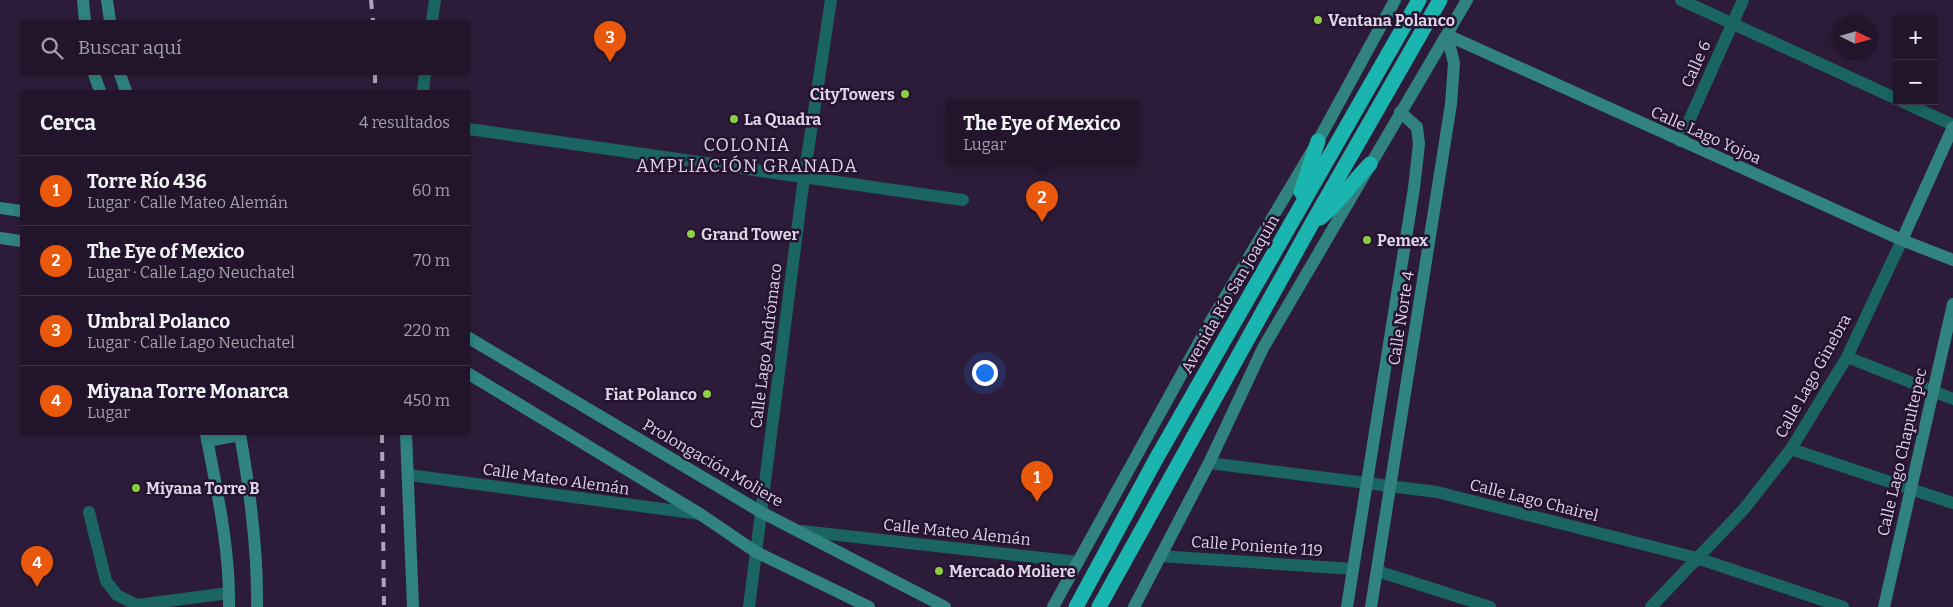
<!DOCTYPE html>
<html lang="es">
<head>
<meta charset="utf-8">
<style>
	body { margin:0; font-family:Bitter,serif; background:#2e2237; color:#f1f3f6 }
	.controls { position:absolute; right:15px; top:15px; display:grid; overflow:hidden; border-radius:0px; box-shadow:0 2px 8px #0003 }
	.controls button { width:45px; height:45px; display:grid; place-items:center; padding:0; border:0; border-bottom:1px solid #3f3447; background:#22152b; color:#f1f3f6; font:25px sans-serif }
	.compass { position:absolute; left:1833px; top:15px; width:45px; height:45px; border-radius:50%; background:#22152b; box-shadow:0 2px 8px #0003; rotate:95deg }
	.you { position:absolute; left:984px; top:372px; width:18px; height:18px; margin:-12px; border:4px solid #fff; border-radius:50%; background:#1a73e8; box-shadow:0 0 0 8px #1a73e833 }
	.badge { display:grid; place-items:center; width:32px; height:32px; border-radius:50%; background:#ea580c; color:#fff; font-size:16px; font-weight:700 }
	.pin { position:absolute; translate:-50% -41px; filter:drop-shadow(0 1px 2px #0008) }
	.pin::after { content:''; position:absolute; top:26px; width:18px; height:15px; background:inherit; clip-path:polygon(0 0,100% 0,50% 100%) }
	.popup { position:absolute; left:946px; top:100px; width:192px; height:65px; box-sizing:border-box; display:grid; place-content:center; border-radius:0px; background:#22152b; filter:drop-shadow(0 1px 4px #0005); font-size:16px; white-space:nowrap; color:#a29fa9 }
	.popup b { font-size:19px; color:#f1f3f6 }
	.popup::after { content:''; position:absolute; left:50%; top:100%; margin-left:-10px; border:10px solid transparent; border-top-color:#22152b }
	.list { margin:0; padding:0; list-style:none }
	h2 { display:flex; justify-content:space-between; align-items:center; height:65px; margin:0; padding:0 20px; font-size:21px }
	h2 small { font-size:16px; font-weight:400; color:#a29fa9 }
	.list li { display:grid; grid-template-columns:32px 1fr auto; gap:15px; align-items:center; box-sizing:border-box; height:70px; padding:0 20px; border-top:1px solid #3f3447 }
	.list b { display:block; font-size:19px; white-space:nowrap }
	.list p { margin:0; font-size:16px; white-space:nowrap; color:#a29fa9 }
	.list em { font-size:16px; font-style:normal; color:#a29fa9 }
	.icon { flex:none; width:28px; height:28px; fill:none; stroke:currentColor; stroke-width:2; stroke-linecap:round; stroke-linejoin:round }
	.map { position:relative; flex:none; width:1953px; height:607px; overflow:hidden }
	.search { position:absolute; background:#22152b; box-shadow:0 2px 8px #0003; left:20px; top:20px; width:450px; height:55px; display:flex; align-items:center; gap:12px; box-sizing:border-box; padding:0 18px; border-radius:0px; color:#a29fa9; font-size:19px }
	.panel { position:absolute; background:#22152b; box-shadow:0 2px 8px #0003; left:20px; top:90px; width:450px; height:345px; border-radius:0px }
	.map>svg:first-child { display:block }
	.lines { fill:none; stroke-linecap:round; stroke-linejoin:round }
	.street { stroke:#1a6461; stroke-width:12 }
	.secondary { stroke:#30837f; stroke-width:12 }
	.highway { stroke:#1bb5af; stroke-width:15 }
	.rail { stroke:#afa2b9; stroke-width:4; stroke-dasharray:9 9; stroke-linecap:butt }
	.poi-dot { fill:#8ece43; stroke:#24122f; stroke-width:2 }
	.labels { text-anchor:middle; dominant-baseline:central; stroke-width:5; stroke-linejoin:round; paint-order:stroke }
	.poi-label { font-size:16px; font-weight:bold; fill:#ded3e7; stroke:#24122f; text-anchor:start }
	.street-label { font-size:16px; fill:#ded3e7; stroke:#24122f }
	.neighbourhood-label { font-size:18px; letter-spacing:1px; fill:#ded3e7; stroke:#24122f }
</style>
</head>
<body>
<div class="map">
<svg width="1953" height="607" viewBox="0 0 1953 607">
	<rect width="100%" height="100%" fill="#2d1c39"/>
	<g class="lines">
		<path class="street" d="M1681,0l216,99
			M432,21l3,-21
			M423,91l2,-17
			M1901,101l52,24
			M469,129l494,71
			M1680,141l63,-141
			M1847,357l106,42
			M1791,449l162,54
			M1209,463l228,29 260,66 146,49
			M409,475l291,39
			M89,512l17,69 11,14 20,10 92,-12
			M802,531l276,31
			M1160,556l193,13
			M1377,571l113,36
			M749,607l55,-430 27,-177
			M1651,607l93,-98 47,-60 56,-92 55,-117"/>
		<path class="secondary" d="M83,0l2,21
			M107,0l3,21
			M1447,35l455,205 51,20
			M94,74l6,17
			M120,74l6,17
			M0,208l21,3
			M0,238l21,3
			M1902,240l51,-113
			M469,338l292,174 184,95
			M469,374l231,140 56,38 113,55
			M206,434c11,57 24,115 23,173
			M240,434c10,57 18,115 17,173
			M406,434l7,173
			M207,441l33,-6
			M1053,607l159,-288 106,-178 77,-141
			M1134,607l75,-144 54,-115 204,-348
			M1347,607l67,-419 5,-44 -2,-17 -17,-15
			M1371,607l80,-503 3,-41 -7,-28
			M1884,607l69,-303"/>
		<path class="highway" d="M1301,192l17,-51
			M1320,218c19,-15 33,-37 50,-54
			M1076,607l80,-148 263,-459
			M1099,607l212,-382 129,-225"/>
		<path class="rail" d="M371,0l2,21
			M375,74v17
			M382,434l2,173"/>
	</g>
	<g class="poi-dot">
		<circle cx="1318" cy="20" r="5"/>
		<circle cx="905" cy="94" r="5"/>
		<circle cx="734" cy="119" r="5"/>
		<circle cx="691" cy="234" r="5"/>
		<circle cx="1367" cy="240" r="5"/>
		<circle cx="707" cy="394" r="5"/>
		<circle cx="136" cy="488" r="5"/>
		<circle cx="939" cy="571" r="5"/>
	</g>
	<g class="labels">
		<g class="poi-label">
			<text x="1328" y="20">Ventana Polanco</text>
			<text x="895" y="94" text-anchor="end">CityTowers</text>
			<text x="744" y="119">La Quadra</text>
			<text x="701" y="234">Grand Tower</text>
			<text x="1377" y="240">Pemex</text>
			<text x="697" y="394" text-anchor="end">Fiat Polanco</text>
			<text x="146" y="488">Miyana Torre B</text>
			<text x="949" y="571">Mercado Moliere</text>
		</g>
		<g class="street-label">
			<text transform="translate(1696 64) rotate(-66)">Calle 6</text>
			<text transform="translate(1706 135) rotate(24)">Calle Lago Yojoa</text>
			<text transform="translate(1230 294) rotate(-60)">Avenida Río San Joaquín</text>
			<text transform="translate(1401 318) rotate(-81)">Calle Norte 4</text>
			<text transform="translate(766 346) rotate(-83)">Calle Lago Andrómaco</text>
			<text transform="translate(1813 376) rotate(-61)">Calle Lago Ginebra</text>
			<text transform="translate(1902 452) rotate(-77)">Calle Lago Chapultepec</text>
			<text transform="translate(713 463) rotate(30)">Prolongación Moliere</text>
			<text transform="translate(556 479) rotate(8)">Calle Mateo Alemán</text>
			<text transform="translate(1534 500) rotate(14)">Calle Lago Chairel</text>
			<text transform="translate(957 532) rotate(6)">Calle Mateo Alemán</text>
			<text transform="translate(1257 546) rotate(4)">Calle Poniente 119</text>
		</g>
		<g class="neighbourhood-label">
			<text x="747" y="145">COLONIA<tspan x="747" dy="21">AMPLIACIÓN GRANADA</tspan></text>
		</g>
	</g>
</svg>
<div class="controls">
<button>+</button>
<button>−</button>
</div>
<svg class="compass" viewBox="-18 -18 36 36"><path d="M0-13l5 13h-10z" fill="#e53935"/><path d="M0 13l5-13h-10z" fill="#a29fa9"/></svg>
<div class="you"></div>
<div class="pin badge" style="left:1037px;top:502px">1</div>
<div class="pin badge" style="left:1042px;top:222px">2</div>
<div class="popup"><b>The Eye of Mexico</b>Lugar</div>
<div class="pin badge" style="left:610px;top:62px">3</div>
<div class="pin badge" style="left:37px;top:587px">4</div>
<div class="search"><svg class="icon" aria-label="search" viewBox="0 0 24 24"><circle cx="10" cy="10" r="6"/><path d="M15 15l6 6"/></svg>Buscar aquí</div>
<section class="panel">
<h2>Cerca<small>4 resultados</small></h2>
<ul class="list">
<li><span class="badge">1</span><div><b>Torre Río 436</b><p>Lugar · Calle Mateo Alemán</p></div><em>60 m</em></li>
<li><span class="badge">2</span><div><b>The Eye of Mexico</b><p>Lugar · Calle Lago Neuchatel</p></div><em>70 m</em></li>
<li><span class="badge">3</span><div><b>Umbral Polanco</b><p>Lugar · Calle Lago Neuchatel</p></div><em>220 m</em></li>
<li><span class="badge">4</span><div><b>Miyana Torre Monarca</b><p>Lugar</p></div><em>450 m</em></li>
</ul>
</section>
</div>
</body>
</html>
